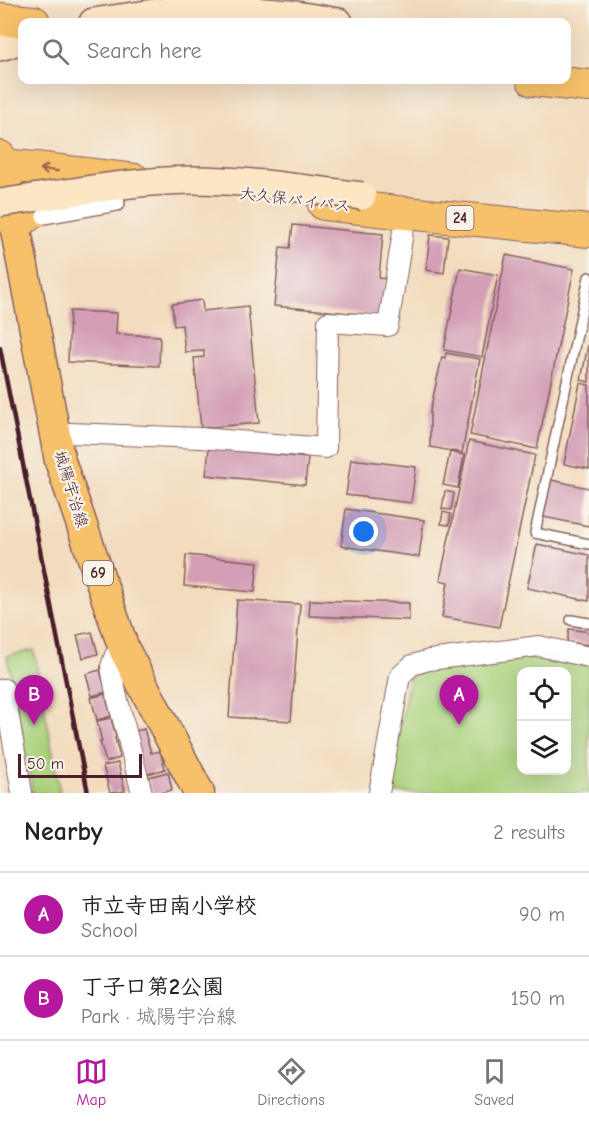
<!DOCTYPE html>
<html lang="en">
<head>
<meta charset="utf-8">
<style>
	body { margin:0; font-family:"Comic Neue","Klee One",sans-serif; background:#f2f2f2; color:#222 }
	.controls { position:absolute; right:18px; bottom:18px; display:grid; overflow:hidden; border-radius:12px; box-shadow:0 6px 24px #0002 }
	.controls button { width:54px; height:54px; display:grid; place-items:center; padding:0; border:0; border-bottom:2px solid #e0e0e0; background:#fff; color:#222; font:30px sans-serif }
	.scale { position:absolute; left:18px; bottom:15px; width:124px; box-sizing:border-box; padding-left:6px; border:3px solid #4a1f2b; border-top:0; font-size:16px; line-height:21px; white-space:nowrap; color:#4a1f2b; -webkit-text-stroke:4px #f7f3e8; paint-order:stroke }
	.you { position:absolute; left:364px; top:532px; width:21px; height:21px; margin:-15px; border:4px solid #fff; border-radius:50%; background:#1a73e8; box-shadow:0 0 0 9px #1a73e833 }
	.badge { display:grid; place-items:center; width:39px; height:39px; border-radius:50%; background:#b5179e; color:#fff; font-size:20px; font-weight:700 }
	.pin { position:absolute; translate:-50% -50px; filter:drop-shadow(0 2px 3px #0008) }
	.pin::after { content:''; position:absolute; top:32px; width:21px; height:18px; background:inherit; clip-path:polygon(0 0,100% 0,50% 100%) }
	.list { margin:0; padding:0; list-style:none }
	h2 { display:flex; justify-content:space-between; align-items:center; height:78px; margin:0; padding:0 24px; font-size:26px }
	h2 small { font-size:20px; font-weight:400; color:#767676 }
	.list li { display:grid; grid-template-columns:39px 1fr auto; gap:18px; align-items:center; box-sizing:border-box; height:84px; padding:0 24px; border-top:2px solid #e0e0e0 }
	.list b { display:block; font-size:22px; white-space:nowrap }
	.list p { margin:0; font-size:20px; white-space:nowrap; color:#767676 }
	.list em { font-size:20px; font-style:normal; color:#767676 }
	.icon { flex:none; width:33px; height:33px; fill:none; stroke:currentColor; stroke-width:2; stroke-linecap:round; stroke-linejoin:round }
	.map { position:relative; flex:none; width:589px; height:793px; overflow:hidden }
	.search { position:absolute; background:#fff; box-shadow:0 6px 24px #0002; left:18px; right:18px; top:18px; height:66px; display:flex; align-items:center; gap:15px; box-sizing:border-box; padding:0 21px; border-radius:12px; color:#767676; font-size:22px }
	.sheet { height:246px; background:#fff }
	nav { display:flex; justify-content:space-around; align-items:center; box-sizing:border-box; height:84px; border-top:2px solid #e0e0e0; background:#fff; font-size:16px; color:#767676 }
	nav a { display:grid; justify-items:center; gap:3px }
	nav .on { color:#b5179e }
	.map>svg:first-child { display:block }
	.green { fill:#a9d17c; stroke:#7a7854; stroke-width:1.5; fill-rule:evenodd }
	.building { fill:#d39eb6 }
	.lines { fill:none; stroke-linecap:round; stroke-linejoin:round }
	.service-casing { stroke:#85615e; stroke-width:12 }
	.minor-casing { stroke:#85615e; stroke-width:22 }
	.secondary-casing { stroke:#85615e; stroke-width:30 }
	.primary-casing { stroke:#85615e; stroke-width:33 }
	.trunk-casing { stroke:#85615e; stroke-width:34 }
	.service { stroke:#fff; stroke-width:9 }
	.minor { stroke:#fff; stroke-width:20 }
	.secondary { stroke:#fce6c4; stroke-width:27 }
	.primary { stroke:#f7c06b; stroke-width:30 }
	.trunk { stroke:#f7c06b; stroke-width:32 }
	.rail { stroke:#4a1f2b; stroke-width:4.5 }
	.pedestrian-bridge-casing { stroke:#85615e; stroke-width:18; stroke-linecap:butt }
	.secondary-bridge-casing { stroke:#85615e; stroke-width:30; stroke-linecap:butt }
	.pedestrian-bridge { stroke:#fff; stroke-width:15 }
	.secondary-bridge { stroke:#fce6c4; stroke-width:27 }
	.oneway { stroke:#986748 }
	.labels { text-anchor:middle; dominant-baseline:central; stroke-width:4.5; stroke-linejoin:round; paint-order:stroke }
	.shield { fill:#f7f3e8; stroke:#7e5f64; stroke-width:1.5 }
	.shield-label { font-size:15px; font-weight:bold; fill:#4a1f2b }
	.street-label { font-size:16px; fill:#4a1f2b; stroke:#f7f3e8 }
</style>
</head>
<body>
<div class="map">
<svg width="589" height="793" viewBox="0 0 589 793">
	<rect width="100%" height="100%" fill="#f7f3e8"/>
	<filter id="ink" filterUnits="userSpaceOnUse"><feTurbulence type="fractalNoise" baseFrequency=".0167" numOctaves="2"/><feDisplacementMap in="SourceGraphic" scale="12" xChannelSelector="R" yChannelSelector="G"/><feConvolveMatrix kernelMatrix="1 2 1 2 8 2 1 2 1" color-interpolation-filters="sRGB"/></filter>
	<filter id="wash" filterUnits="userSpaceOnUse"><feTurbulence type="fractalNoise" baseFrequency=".008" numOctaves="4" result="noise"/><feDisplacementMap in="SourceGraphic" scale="24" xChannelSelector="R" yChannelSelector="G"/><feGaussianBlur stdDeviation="1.35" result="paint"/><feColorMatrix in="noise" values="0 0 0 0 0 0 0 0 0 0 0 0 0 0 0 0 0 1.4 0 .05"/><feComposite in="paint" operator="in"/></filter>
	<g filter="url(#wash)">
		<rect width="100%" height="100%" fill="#f3dcbe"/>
		<path class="green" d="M34,650l26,143h-27l-26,-137z
			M538,656l51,10v127h-201l21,-115 20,-11zM522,672h44v98h-44z"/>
		<g id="blocks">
			<path class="building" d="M293,225l90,9 -4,44 7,1 -3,37 -109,-10 6,-59 10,1z
				M430,235l18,2 -4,36 -18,-3z
				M506,255l68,14 -37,180 -67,-14z
				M460,268l38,7 -16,82 -38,-7z
				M202,300l1,11 45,-5 11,117 -58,5 -7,-70 10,-1v-6l-19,1 -3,-27 -8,1 -2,-22z
				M70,311l47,2 -1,21 44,2 -1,30 -91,-4z
				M588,345h1v37l-8,-2z
				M446,353l34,6 -18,94 -32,-6v-36l12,-54 3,1z
				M580,383l9,2v84l-25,-5z
				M469,441l66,14 -36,172 -57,-10 6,-35 -8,-2z
				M209,448l99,10 -3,27 -99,-10z
				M450,452l14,3 -6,33 -15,-3z
				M351,459l65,8 -5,36 -65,-8z
				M551,480l38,8v38l-46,-9z
				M445,491l9,2 -3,17 -9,-1z
				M346,509l78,11 -5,37 -78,-11z
				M443,512l8,2 -2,11 -8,-1z
				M537,544l52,11v46l-62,-13z
				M186,555l72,7 -3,30 -71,-6z
				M237,600l63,4 -9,117 -62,-4z
				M310,600l99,3v17l-100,-4z
				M569,629l20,3v13l-22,-3z
				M92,632l6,22 -15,4 -6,-23z
				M100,670l6,22 -14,4 -6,-22z
				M105,694l6,22 -14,4 -6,-22z
				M111,718l5,19 -1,1 5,20 -14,4 -6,-20h2l-5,-21z
				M144,729l7,24 9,-2 5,18 -21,6 -12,-43z
				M118,763l7,28 -15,2 -7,-27z
				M168,772l4,18 -12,3h-8l-4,-16z"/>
		</g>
	</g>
	<g filter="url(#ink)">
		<use href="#blocks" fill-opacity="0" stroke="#85615e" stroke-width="1.5"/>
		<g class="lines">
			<g class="service-casing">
				<path id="service" d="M589,277l-54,256 54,11
					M571,620l18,3"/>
			</g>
			<g class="minor-casing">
				<path id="minor" d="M55,434l15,-1 130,5 126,10 2,-126 60,4 18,-113
					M124,649l-9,6 -4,12 5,26 26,100
					M0,690l4,-1 18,104
					M379,793l21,-117 12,-11 17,-5 110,-14 50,11"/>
			</g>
			<g class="secondary-casing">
				<path id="secondary" d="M93,22l74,-11 62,-2 61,5 49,8
					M0,47l22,-7"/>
			</g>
			<g class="primary-casing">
				<path id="primary" d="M2,165l13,60 45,236 64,188 75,144"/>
			</g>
			<g class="trunk-casing">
				<path id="trunk" d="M0,19l34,3
					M533,80l56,6
					M0,157l2,8 33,3 100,12
					M324,204l82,9 183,18
					M15,225c18,-14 32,-23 56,-27"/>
			</g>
			<use href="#service" class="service"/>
			<use href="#minor" class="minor"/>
			<use href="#secondary" class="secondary"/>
			<use href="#primary" class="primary"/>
			<use href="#trunk" class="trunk"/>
			<path class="rail" d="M0,348l88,445"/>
			<g class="pedestrian-bridge-casing">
				<path id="pedestrian-bridge" d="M44,216l73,-13 -1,-7 -16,2"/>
			</g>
			<g class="secondary-bridge-casing">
				<path id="secondary-bridge" d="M0,203c64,-9 127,-22 192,-23 57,0 113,9 170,16"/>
			</g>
			<use href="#pedestrian-bridge" class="pedestrian-bridge"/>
			<use href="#secondary-bridge" class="secondary-bridge"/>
		</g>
		<defs><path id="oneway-shaft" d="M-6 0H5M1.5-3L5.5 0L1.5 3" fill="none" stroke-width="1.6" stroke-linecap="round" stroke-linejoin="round" transform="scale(1.5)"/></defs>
		<use class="oneway" href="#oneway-shaft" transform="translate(49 170) rotate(-173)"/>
	</g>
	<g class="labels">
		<g class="shield">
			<rect x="446.5" y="206" width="27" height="24" rx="4.5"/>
			<rect x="83" y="561" width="30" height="24" rx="4.5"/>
		</g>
		<g class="shield-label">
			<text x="460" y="218">24</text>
			<text x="98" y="573">69</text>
		</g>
		<g class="street-label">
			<text transform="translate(295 200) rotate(7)">大久保バイパス</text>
			<text transform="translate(71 489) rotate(73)">城陽宇治線</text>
		</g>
	</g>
</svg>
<div class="controls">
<button><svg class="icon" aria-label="locate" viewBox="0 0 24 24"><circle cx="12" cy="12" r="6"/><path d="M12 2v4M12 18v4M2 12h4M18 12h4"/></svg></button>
<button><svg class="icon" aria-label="layers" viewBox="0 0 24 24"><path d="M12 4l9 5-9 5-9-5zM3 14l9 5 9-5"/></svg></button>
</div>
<div class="scale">50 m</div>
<div class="you"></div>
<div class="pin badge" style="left:459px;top:725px">A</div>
<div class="pin badge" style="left:34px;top:725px">B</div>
<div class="search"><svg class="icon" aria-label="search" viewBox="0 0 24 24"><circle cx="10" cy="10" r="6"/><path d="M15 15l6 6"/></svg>Search here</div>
</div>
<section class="sheet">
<h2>Nearby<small>2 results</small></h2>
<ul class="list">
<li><span class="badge">A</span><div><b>市立寺田南小学校</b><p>School</p></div><em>90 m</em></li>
<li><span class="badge">B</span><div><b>丁子口第2公園</b><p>Park · 城陽宇治線</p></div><em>150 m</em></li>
</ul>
</section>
<nav>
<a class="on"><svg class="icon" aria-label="map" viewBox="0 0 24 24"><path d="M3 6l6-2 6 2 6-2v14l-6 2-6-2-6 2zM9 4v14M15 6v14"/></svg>Map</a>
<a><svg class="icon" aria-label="directions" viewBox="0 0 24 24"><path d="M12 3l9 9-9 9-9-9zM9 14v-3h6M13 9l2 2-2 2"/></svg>Directions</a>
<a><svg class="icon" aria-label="saved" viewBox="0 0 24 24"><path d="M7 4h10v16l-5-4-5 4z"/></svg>Saved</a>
</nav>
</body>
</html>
